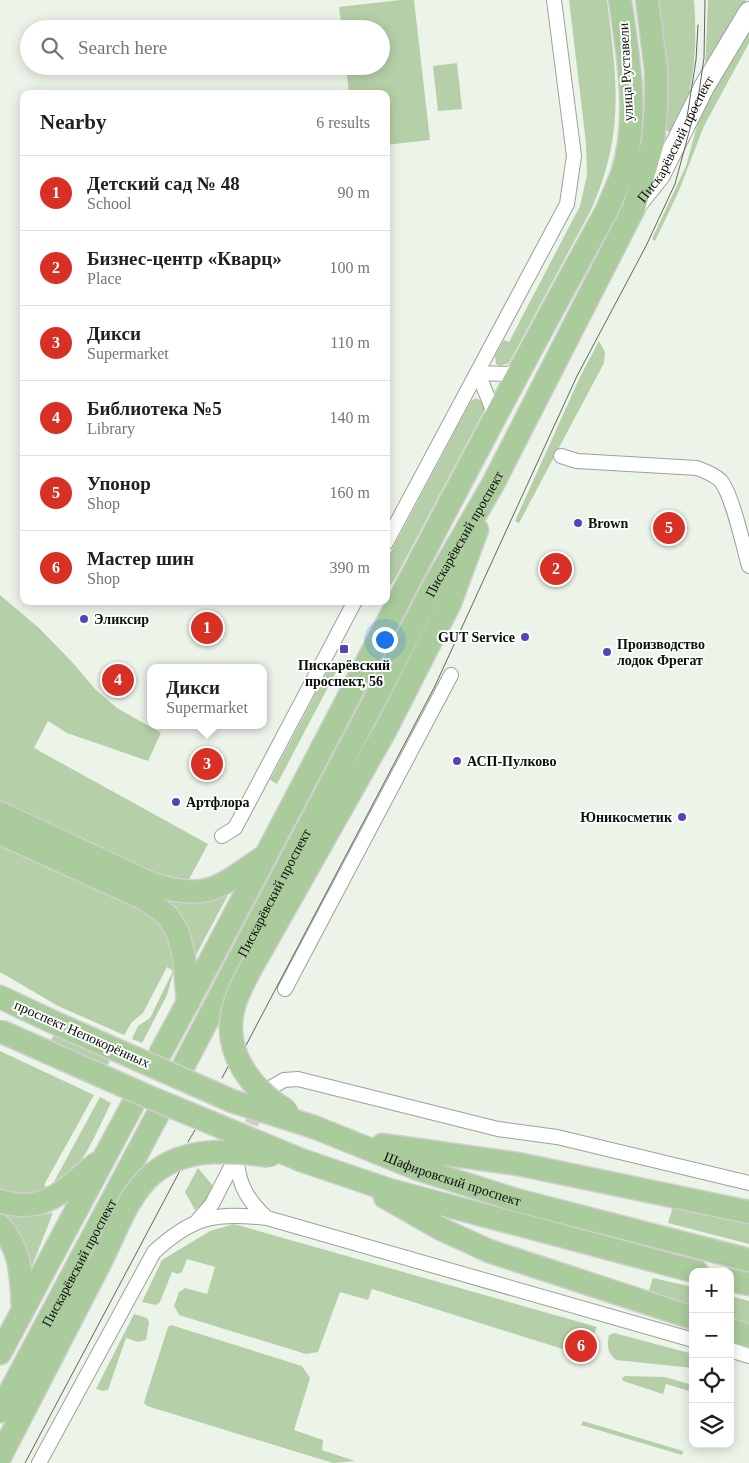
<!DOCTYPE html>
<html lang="en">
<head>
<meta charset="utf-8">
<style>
	body { margin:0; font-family:"Times New Roman",serif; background:#f6f6f6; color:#202124 }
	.controls { position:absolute; right:15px; bottom:15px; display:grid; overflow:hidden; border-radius:10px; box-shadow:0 2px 12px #0003 }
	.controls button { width:45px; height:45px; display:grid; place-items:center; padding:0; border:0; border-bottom:1px solid #e0e0e0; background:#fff; color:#202124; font:25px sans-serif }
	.you { position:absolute; left:384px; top:639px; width:18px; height:18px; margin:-12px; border:4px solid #fff; border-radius:50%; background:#1a73e8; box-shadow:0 0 0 8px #1a73e833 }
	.badge { display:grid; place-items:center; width:32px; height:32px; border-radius:50%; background:#d93025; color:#fff; font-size:16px; font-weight:700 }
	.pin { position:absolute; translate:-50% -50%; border:2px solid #fff; box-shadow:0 1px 5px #0006 }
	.popup { position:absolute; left:147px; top:664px; width:120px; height:65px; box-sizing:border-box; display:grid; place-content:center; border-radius:10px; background:#fff; filter:drop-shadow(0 1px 4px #0005); font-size:16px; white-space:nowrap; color:#757577 }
	.popup b { font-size:19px; color:#202124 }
	.popup::after { content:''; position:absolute; left:50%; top:100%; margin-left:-10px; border:10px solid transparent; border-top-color:#fff }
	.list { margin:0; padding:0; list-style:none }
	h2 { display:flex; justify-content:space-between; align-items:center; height:65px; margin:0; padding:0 20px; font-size:21px }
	h2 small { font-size:16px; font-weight:400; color:#757577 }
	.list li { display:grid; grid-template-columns:32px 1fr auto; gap:15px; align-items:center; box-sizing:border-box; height:75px; padding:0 20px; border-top:1px solid #e0e0e0 }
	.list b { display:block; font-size:19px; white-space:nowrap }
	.list p { margin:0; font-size:16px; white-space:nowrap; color:#757577 }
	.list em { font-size:16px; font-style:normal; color:#757577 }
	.icon { flex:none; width:28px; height:28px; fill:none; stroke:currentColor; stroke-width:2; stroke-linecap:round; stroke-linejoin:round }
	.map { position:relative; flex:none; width:749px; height:1463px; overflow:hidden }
	.search { position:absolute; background:#fff; box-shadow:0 2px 12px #0003; left:20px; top:20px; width:370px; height:55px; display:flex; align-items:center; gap:12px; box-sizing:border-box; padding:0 18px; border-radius:28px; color:#757577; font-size:19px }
	.panel { position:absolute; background:#fff; box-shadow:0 2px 12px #0003; left:20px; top:90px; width:370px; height:515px; border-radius:10px }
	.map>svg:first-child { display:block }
	.green { fill:#b5d0a8 }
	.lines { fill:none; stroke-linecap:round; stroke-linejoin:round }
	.minor-tunnel { stroke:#cbd1c8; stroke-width:14; stroke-dasharray:14 7; stroke-linecap:butt }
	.primary-tunnel { stroke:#cbd1c8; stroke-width:22; stroke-dasharray:22 11; stroke-linecap:butt }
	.minor-casing { stroke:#9ca399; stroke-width:16 }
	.secondary-casing { stroke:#9ca399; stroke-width:22 }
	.primary-casing { stroke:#cfcfce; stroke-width:25 }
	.minor { stroke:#fff; stroke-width:14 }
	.secondary { stroke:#fff; stroke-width:20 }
	.primary { stroke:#aacb9b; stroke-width:22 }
	.tram { stroke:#626660; stroke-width:1 }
	.primary-bridge-casing { stroke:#cfcfce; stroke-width:25; stroke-linecap:butt }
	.primary-bridge { stroke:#aacb9b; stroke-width:22 }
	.poi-dot { fill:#5841b9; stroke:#fcfffb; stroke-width:2 }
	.labels { text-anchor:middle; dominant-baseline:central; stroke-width:4; stroke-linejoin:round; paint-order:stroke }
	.street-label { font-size:14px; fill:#0d0f0c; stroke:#fcfffb }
	.poi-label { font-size:14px; font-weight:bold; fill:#0d0f0c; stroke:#fcfffb; text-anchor:start }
</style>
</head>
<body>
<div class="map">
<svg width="749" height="1463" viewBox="0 0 749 1463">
	<rect width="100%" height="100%" fill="#ecf3e9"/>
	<path class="green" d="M400,0h14l16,140 -44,5v-51h-37l-3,-28h35v-37h-39l-3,-22z
		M569,0h38c10,80 18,134 -16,210l-82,153 -9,3 -4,-2 -1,-8 9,-16 5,2 71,-136 7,-31 -1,-32z
		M657,0h37c3,38 3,102 -24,132l-5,-2z
		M708,0h37l1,2 -41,70z
		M749,25v18l-45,83 -26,67 -23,48 -3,-2 34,-73 16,-59z
		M457,63l5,46 -24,2 -5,-45z
		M599,341l6,11 -1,11 -85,160 -4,-2 65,-144z
		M476,398l8,4 1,7 -90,170 -9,12v-30l85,-160z
		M0,595l39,33 33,34 24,28 21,18 44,25 -13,28 -81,-28 -19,-12 -14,27 174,96 -22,41 -16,-4 -170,-77z
		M329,668l7,4 -59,112 -7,-4z
		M0,841l154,74 18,21 2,34 -7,25 -25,48 -10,-4 6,-13 12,-8 23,-47 -6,-4 -24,46 -11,9 -8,13 -66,-29 -58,-34z
		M226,892l3,1 -33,62 -3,-1 -35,-59c23,4 48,13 68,-3z
		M63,1017l57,24 -22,43 -56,-26z
		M0,1051l94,44 -50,90 6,4 50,-92 11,6c-22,44 -47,116 -111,90z
		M198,1168l16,19 -9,15 -10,8 -10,-18z
		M674,1203l75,16v25l-81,-21z
		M0,1211l26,4 27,-2 -21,53h-3c-1,-23 -14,-35 -29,-51z
		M234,1224l363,103 -12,29 -213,-67 -4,11 -28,-8 -22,60 -12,2 -127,-39 -5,-9 5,-14 6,-4 22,6 8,-27 -28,-8 -5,13 -4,2 -6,-2 -12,30 -4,3 -14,-3 20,-42 48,-29z
		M653,1278l40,9v20l-45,-14z
		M730,1296l19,5v24l-19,-6z
		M134,1314l13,4 2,4 -3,18 -8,2 -12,-4 -18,52 -5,1 -7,-2z
		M171,1325l131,41 8,12 -16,52 29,10 -1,10 33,11 -22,2 -186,-57 -3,-3 1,-4 23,-72z
		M614,1333l79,21v14l-77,-8c-9,-8 -9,-14 -7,-25z
		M625,1376l40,1 27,8 1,1v17l-2,-3 1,-8 -26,-8 -3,10 -40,-13 -1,-3z
		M583,1421l100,30 -1,4 -101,-30z"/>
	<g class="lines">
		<path class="minor-tunnel" d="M244,1144l15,-40"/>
		<path class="primary-tunnel" d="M133,1104l28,-52
			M158,1114l27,-51"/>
		<g class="minor-casing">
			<path id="minor" d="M478,373l14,35 -1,12
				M478,373l30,1 11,-5
				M561,456l16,5 120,7c8,3 18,7 24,13 12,16 22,64 28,85
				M386,543l181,-339 7,-48 -20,-156
				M222,836l13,-8 120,-227
				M285,989l166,-314
				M272,1087l12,-7 14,-1 200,50 59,8 192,46
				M237,1162c2,24 12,40 30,56
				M198,1220l14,-16 19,-37 6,-5
				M730,1350l19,6
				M39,1463l115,-211c39,-36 62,-40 113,-34l426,122"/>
		</g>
		<g class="secondary-casing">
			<g id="secondary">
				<path id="s1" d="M637,204l23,-29 44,-88 45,-75"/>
			</g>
		</g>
		<g class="primary-casing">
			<g id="primary">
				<path d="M0,813l152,71c56,18 67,3 113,-28"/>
				<path d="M0,833l145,66 23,17 10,17 6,24 4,46"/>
				<path d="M263,947l122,-216 65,-128 27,-73"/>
				<path d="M0,997l53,25"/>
				<path d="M161,1052c152,-279 292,-564 446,-842 5,-12 10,-24 15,-36 18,-54 6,-119 -2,-174"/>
				<path id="s2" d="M185,1063l250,-479 58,-100 141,-276 19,-66 3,-37v-35l-9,-70"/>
				<path id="s3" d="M314,1127l104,42 98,31 233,60"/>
				<path d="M382,1145l136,19 231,48"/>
				<path d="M301,1160l88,30 308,82"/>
				<path d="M385,1197l56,32 48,22 204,67"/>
				<path d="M0,1201c44,14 64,-11 96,-37"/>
				<path d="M0,1226c22,25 21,51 23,83"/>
				<path d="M730,1280l19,4"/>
				<path d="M730,1330l19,6"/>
				<path d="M0,1353l133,-249"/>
				<path id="s4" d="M0,1411l158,-297"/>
				<path d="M0,1457l99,-192"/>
			</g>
		</g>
		<use href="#minor" class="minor"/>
		<use href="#secondary" class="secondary"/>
		<use href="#primary" class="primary"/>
		<path class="tram" d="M687,117l9,-57 2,-35
			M243,1051l192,-365 142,-310 69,-130 29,-62 23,-85 6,-41 1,-58
			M222,1078l8,-15
			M188,1142l7,-12
			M25,1463l157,-296"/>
		<g class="primary-bridge-casing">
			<path id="primary-bridge" d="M263,947c-10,18 -23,38 -29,59 -13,45 17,83 53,105
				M53,1022l179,79 82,26
				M0,1031l149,66 152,63
				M99,1265c13,-25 23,-55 41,-78 32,-41 84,-38 130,-31"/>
		</g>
		<use href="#primary-bridge" class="primary-bridge"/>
	</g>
	<g class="poi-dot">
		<circle cx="578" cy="523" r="5"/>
		<circle cx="84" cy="619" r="5"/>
		<circle cx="525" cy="637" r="5"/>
		<rect x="339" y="644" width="10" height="10" rx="2.5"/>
		<circle cx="607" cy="652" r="5"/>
		<circle cx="457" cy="761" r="5"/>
		<circle cx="176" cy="802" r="5"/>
		<circle cx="682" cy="817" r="5"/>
	</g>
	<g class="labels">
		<g class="street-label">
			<text transform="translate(626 72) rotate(-93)">улица Руставели</text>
			<text stroke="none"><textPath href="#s1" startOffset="76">Пискарёвский проспект</textPath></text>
			<text stroke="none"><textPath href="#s2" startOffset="598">Пискарёвский проспект</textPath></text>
			<text stroke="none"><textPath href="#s2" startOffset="192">Пискарёвский проспект</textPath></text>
			<text transform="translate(82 1034) rotate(24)">проспект Непокорённых</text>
			<text stroke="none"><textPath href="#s3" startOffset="148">Шафировский проспект</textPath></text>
			<text stroke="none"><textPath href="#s4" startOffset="168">Пискарёвский проспект</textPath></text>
		</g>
		<g class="poi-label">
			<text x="588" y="523">Brown</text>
			<text x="94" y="619">Эликсир</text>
			<text x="515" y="637" text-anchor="end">GUT Service</text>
			<text x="617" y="644">Производство<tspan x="617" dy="16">лодок Фрегат</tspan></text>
			<text x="344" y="665" text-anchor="middle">Пискарёвский<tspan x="344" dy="16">проспект, 56</tspan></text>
			<text x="467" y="761">АСП-Пулково</text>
			<text x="186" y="802">Артфлора</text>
			<text x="672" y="817" text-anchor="end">Юникосметик</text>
		</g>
	</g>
</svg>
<div class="controls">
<button>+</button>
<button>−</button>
<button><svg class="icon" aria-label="locate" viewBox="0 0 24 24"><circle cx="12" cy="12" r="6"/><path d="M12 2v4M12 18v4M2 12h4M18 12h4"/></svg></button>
<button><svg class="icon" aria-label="layers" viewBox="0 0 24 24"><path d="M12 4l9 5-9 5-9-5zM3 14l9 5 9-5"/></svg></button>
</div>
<div class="you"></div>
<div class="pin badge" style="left:207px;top:628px">1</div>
<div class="pin badge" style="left:556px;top:569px">2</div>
<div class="pin badge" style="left:207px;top:764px">3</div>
<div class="popup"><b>Дикси</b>Supermarket</div>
<div class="pin badge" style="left:118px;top:680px">4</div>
<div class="pin badge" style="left:669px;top:528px">5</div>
<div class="pin badge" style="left:581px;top:1346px">6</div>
<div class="search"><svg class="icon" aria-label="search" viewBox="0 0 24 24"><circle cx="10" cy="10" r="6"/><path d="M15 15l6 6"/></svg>Search here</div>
<section class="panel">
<h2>Nearby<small>6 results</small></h2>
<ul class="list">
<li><span class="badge">1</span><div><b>Детский сад № 48</b><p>School</p></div><em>90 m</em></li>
<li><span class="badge">2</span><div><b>Бизнес-центр «Кварц»</b><p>Place</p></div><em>100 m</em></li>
<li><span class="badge">3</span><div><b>Дикси</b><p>Supermarket</p></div><em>110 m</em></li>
<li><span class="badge">4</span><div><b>Библиотека №5</b><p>Library</p></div><em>140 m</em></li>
<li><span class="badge">5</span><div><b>Упонор</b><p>Shop</p></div><em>160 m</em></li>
<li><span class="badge">6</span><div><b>Мастер шин</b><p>Shop</p></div><em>390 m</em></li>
</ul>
</section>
</div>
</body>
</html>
